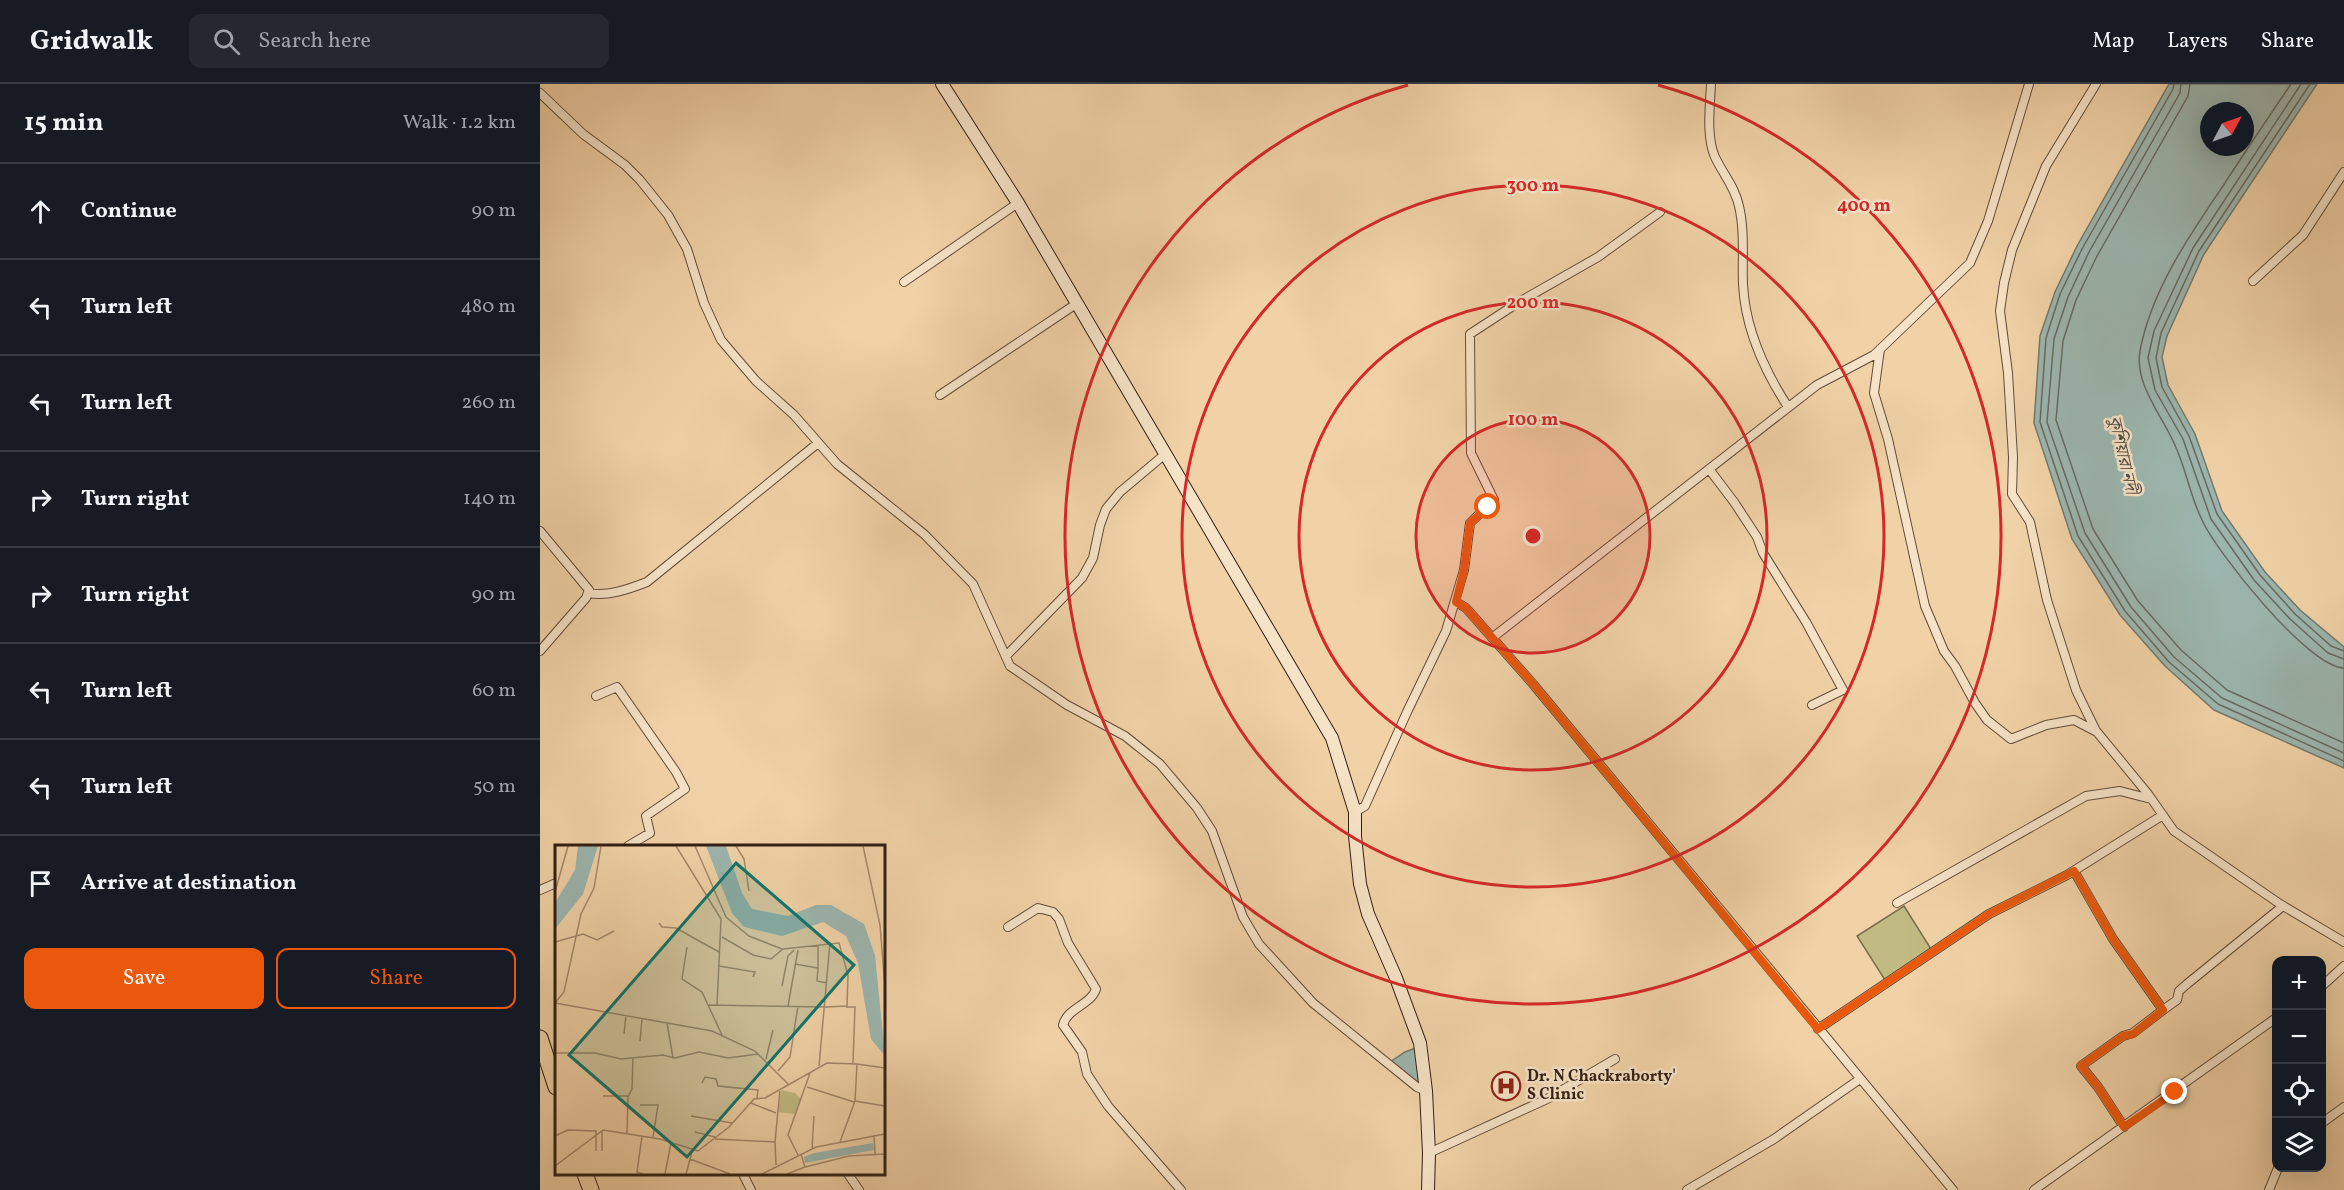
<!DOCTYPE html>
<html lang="en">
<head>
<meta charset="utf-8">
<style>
	body { margin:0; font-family:Vollkorn,"Noto Serif Bengali",serif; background:#242831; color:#f1f3f6 }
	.controls { position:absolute; right:18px; bottom:18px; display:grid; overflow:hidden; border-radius:12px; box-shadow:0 6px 24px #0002 }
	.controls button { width:54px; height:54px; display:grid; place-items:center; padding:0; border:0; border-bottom:2px solid #363941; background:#171b24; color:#f1f3f6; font:30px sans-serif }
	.compass { position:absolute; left:1660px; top:18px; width:54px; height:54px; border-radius:50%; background:#171b24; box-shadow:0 6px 24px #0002; rotate:49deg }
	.stop { position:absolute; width:18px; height:18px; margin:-14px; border:4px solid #ea580c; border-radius:50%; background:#fff }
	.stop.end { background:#ea580c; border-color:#fff; box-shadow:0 2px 6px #0008 }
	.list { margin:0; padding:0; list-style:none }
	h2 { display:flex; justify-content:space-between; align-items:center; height:78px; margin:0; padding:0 24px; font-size:26px }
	h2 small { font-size:20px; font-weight:400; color:#9ea1a6 }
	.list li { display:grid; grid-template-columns:39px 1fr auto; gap:18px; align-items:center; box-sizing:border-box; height:96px; padding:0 24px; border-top:2px solid #363941 }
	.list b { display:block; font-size:22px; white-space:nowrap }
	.list em { font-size:20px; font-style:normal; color:#9ea1a6 }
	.actions { display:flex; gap:12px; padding:18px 24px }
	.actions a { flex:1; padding:14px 0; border:2px solid #ea580c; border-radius:12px; text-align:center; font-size:21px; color:#ea580c }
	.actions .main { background:#ea580c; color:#fff }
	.icon { flex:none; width:33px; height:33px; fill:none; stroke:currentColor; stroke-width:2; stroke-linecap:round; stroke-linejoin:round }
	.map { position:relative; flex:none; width:1804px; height:1106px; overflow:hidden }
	header { display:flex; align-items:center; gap:36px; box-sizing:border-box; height:84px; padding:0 30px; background:#171b24; border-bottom:2px solid #363941 }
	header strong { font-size:28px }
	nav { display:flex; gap:33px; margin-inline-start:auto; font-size:21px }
	.search { width:420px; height:54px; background:#242831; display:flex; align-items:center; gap:15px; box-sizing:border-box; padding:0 21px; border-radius:12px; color:#9ea1a6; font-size:22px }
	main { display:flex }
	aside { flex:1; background:#171b24 }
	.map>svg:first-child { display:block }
	.green { fill:#c1ba82; stroke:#7a6c4c; stroke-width:1.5 }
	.water { fill:#9cb6af; stroke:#727a71; stroke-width:1.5; fill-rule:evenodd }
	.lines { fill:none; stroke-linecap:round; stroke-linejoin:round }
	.shore { stroke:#676a62; stroke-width:1.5 }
	.street-casing { stroke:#624c3a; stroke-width:10 }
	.secondary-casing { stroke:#321f15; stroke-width:14 }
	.highway-casing { stroke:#321f15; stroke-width:17 }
	.street { stroke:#f6e2c6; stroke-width:8 }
	.secondary { stroke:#f6e2c6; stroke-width:12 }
	.highway { stroke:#f1d2a7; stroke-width:15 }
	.route { stroke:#ea580c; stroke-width:8 }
	.ring { fill:none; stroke:#d62828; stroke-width:3 }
	.labels { text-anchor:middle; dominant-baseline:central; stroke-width:5; stroke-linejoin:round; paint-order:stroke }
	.poi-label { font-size:16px; font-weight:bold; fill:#321f15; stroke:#f6e2c6; text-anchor:start }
	.water-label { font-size:18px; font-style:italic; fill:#524c43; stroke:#f6e2c6 }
	.inset-road { fill:none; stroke:#a58a6d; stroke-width:1.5 }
	.view { fill:#0f766e; fill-opacity:0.15; stroke:#0f766e; stroke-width:3 }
	.inset-edge { fill:none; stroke:#321f15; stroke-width:3 }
	.centre { fill:#d62828; stroke:#f6e2c6; stroke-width:3 }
	.ring-label { font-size:18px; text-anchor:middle; font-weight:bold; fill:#d62828; stroke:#f6e2c6; stroke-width:5; stroke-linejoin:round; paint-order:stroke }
</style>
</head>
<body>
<header>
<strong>Gridwalk</strong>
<div class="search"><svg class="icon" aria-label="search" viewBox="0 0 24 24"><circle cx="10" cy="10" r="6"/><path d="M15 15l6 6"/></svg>Search here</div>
<nav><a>Map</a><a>Layers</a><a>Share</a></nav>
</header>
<main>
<aside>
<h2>15 min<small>Walk · 1.2 km</small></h2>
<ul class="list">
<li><svg class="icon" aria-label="ahead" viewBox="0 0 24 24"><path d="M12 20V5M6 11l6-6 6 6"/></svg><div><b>Continue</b></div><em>90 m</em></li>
<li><svg class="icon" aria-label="left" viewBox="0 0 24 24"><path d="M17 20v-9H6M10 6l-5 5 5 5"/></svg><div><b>Turn left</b></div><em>480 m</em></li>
<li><svg class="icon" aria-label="left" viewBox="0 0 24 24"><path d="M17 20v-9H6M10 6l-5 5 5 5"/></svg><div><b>Turn left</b></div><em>260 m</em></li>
<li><svg class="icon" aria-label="right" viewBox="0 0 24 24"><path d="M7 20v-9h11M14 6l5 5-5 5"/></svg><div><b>Turn right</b></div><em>140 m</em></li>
<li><svg class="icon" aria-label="right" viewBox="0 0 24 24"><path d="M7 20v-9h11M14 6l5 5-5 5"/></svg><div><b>Turn right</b></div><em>90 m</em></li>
<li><svg class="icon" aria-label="left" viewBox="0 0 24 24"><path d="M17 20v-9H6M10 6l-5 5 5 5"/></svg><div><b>Turn left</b></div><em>60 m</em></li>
<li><svg class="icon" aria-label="left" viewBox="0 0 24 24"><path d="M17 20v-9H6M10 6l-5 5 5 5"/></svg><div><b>Turn left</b></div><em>50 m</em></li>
<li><svg class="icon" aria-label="arrive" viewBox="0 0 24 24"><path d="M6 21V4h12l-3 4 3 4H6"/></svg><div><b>Arrive at destination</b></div></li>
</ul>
<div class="actions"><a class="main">Save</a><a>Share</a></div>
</aside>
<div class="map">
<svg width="1804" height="1106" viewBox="0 0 1804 1106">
	<rect width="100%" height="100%" fill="#f1d2a7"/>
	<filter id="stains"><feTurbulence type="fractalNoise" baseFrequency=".00333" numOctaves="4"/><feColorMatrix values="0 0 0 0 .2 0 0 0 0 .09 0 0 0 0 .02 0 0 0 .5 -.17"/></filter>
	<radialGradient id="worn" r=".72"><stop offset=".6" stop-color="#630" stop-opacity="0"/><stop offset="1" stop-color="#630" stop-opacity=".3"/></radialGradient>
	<path class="green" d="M1364,822l27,43 -46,31 -28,-44z"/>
	<path class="water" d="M1629,0h148l-113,170 -37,82 -5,21 6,28 27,49 27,77 43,61 35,38 44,37v121l-130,-58 -49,-44 -45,-51 -48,-76 -38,-116 6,-87 15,-44 22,-46zM1669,27h36v36h-36z
		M878,963l5,40 -33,-25 15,-10z"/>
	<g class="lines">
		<path class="shore" d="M1634,0l-1,5 -91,160 -22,45 -14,44 -6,84 38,114 47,75 44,51 49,42 126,57
			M1641,0l-1,9 -91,159 -21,45 -14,42 -7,83 38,111 46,74 43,50 48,41 122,55
			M1650,0l-2,12 -91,160 -21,44 -13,41 -7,79 37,109 45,72 43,49 46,40 117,53
			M1751,0c-23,34 -46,68 -68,102 -34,50 -72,105 -83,165 -6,32 22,65 34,92 12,25 16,53 28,77 15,33 106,147 142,148
			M1761,0l-108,164 -39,83 -6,27 7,32 28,49 28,80 43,61 36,39 38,34 16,6
			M1770,0l-111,167 -38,82 -5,25 6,29 27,49 28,78 43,61 35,39 36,32 13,5"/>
		<g class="street-casing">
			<path id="street" d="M1171,0c-1,22 -5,53 4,73 8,17 20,30 24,49 6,26 3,52 4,78 2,45 21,86 45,123
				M1556,0l-50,82 -34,84 -8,33 -4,28 8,62 5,84 -1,37 18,28 17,78 29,90 20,41
				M0,9l43,41 42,31 15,15 28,35 19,34 17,54 17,37 35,41 38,34 43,49 87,70 49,50 37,82 57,39 58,31 35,28 37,44 15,23 31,86 16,27 54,59 104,84 9,4
				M1713,197l50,-46 41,-63
				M364,198l114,-79
				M1340,265l-6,44 14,46 37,167 19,45 11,15 20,37 12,17 24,19 35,-14 28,-5 23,12 51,62 26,37 106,73 64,38
				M400,311l136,-91
				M1169,385l25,33 23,35 6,16 43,69 37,68 -31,15
				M0,447l49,59 -3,8 -46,53
				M48,509c19,4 41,-4 59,-11l171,-139
				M916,518l10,6 67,76 420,506
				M952,554l325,-253 57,-30 96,-92 18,-42 41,-137
				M466,572l76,-78 11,-20 7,-33 6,-16 14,-17 44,-37
				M56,612l21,-9 59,85 9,17 -39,27 4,17 -22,13
				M815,728l10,-6 42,-94 39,-81 18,-61 6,-47 24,-23 -23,-47 -1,-119 49,-32 79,-45 62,-45
				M1534,787l39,68 50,71 -30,23 -10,3 -42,30 17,21 26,40
				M0,806l16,-7
				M1357,819l189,-107 34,-5 31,8
				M468,843l30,-19 15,4 6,7 9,24 28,46c-5,16 -29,19 -33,36l19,27 5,22 21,32 73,84
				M1782,902l22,-20
				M1623,926l14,-10 2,-9 8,-7 96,-78
				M1278,945l171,-115 78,-39 96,-60
				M1782,1039l22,-16
				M889,1069l118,-54 68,-40
				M203,1090l8,16
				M308,1090l11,16
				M1147,1106l87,-51 86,-60
				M1494,1106l242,-172
				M1729,1106l9,-22"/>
		</g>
		<g class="secondary-casing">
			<path id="secondary" d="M402,0l76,119 314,535 23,74v24l5,48 8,30 28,64 24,65 6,48 3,62 -1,37"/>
		</g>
		<g class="highway-casing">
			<path id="highway" d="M0,954l16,49
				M45,1090l6,16"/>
		</g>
		<use href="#street" class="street"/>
		<use href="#secondary" class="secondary"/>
		<use href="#highway" class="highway"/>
	</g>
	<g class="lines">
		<path class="route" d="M948,423l-18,16 -6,47 -8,32 10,6 67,76 285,345 171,-115 85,-43 39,68 50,71 -30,24 -10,2 -42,30 17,21 26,40 51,-35"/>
	</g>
	<circle cx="993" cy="452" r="117" fill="#d62828" fill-opacity=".12"/>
	<g class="ring">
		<circle cx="993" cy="452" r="117"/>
		<circle cx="993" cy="452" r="234"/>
		<circle cx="993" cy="452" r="351"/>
		<path d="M1118 1A468 468 0 1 1 868 1"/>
	</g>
	<defs>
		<g id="hospital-ring" transform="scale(1.5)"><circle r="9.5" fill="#f6e2c6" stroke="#8f2418" stroke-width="1.5"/><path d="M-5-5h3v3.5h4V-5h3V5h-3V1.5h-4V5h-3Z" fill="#8f2418"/></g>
	</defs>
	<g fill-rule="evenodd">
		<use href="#hospital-ring" x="966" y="1002"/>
	</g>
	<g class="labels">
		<g class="poi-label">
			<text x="987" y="993">Dr. N Chackraborty'<tspan x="987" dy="18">S Clinic</tspan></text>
		</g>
		<g class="water-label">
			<text transform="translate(1582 371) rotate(77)">কুশিয়ারা নদী</text>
		</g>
	</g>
	<g transform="translate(15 761)">
		<rect width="330" height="330" fill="#f1d2a7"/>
		<path d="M226,245l14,3 6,6 -6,15 -17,-2z" fill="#c1ba82"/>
		<path d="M23,1h20l-15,48 -28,35v-26l20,-33zM151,1h20l16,47 10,16 36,7 28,-11h15l33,19 11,31 10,101 -14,-17 -13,-76 -12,-27 -23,-14 -41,14 -38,-9 -12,-14zM318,298l1,7 -69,13 -1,-6 10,-4z" fill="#9cb6af"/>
		<path class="inset-road" d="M121,1l45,73 -4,86M140,1l31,71 23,19 33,13M181,1l8,13 5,32M308,1l17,79 5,62M0,47l13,-46M104,78l3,4 14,1 43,24M167,92l31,18 18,4 12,-10 56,-6 9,32 -1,31 -22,1M0,97l28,-8 14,6 17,-9M132,102l-5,32 20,13 20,43M240,119l23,4 -1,13 10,2M164,121l36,6 -2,5M263,123v-23M227,141l6,-30 6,-6M0,158l9,-11 17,-78 13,-26 7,-42M0,158l157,28 43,20 33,33M154,160l118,2M233,161l10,-56M291,162h9l-2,56M112,178l6,35M69,189l2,-19M85,196l2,-22M0,208h40l26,6 42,-4 12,3 24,-6 29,6 30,-4M211,214l7,-29M302,219l28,4M264,221l11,-124M223,226l12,-14 8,-51M147,238l3,-6 11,2 2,7 40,4 -1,8M252,242l47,15M48,251h25l-1,37M73,252l4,-8 1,-31M196,258l25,10M85,260h18l-5,32M136,271l41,7M140,287l20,5M319,290l1,19M0,291l13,-6 28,1v20M87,291l-5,36 6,2M160,294l60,3 1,23M220,297l5,-53M285,297l15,-41M257,304l2,-33M47,306v-20M246,309l4,13 44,-11 36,-2M243,310l-10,-20 22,-62M135,314l40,15M0,321l48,-36 57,9 38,12 31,-24 25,-28 11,-1 62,-35 30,1 -2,37 30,5M110,329l6,-31M131,329l6,-22M207,329l54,-27 69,-13M232,329l18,-7"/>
		<path class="view" d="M181,18l118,102 -167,192 -118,-102z"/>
		<rect width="330" height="330" class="inset-edge"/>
	</g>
	<circle cx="993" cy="452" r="9" class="centre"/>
	<g class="ring-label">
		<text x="993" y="107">300 m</text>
		<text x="1324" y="127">400 m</text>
		<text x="993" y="224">200 m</text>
		<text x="993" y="341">100 m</text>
	</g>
	<rect width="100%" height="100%" filter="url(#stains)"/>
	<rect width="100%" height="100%" fill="url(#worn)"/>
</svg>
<div class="controls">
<button>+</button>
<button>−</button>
<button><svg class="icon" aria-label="locate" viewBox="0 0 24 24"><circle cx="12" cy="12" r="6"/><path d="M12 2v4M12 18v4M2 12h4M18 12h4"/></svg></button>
<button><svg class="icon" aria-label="layers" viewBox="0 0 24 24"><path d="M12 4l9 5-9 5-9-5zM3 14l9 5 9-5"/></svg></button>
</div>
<svg class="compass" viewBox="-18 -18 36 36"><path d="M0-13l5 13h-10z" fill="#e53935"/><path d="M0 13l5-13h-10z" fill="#9ea1a6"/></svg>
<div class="stop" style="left:948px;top:423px"></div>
<div class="stop end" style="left:1635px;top:1008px"></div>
</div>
</main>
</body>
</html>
